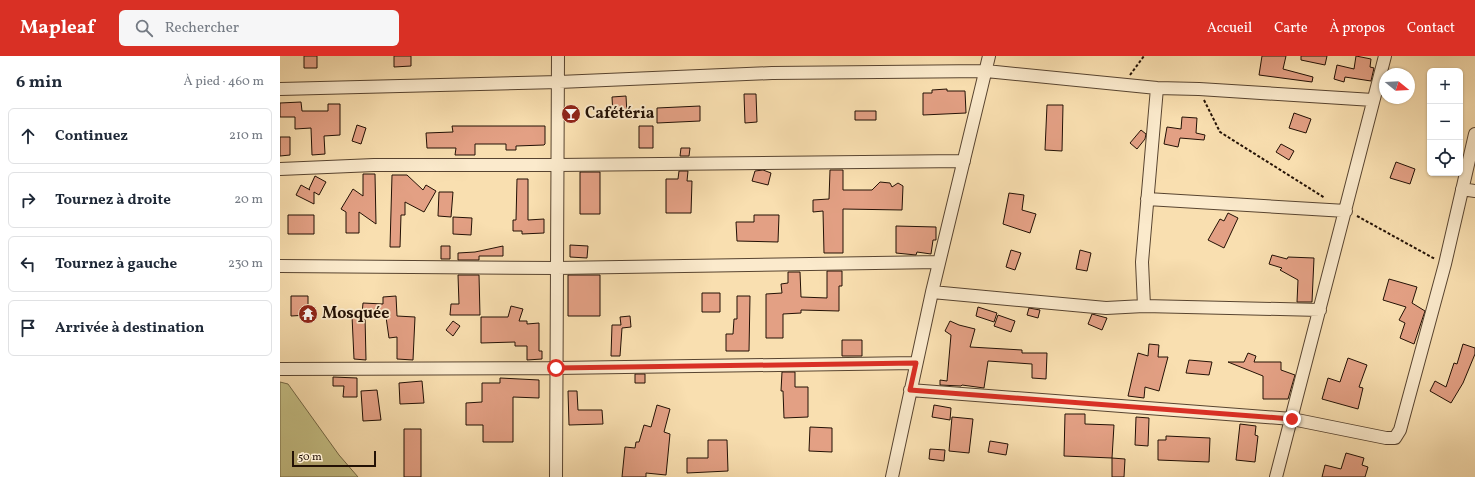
<!DOCTYPE html>
<html lang="fr">
<head>
<meta charset="utf-8">
<style>
	body { margin:0; font-family:Vollkorn,serif; background:#f6f6f7; color:#1f2937 }
	.controls { position:absolute; right:12px; top:12px; display:grid; overflow:hidden; border-radius:6px; box-shadow:0 1px 3px #0004 }
	.controls button { width:36px; height:36px; display:grid; place-items:center; padding:0; border:0; border-bottom:1px solid #e0e1e3; background:#fff; color:#1f2937; font:20px sans-serif }
	.compass { position:absolute; left:1099px; top:12px; width:36px; height:36px; border-radius:50%; background:#fff; box-shadow:0 1px 3px #0004; rotate:108deg }
	.scale { position:absolute; left:12px; bottom:10px; width:84px; box-sizing:border-box; padding-left:4px; border:2px solid #231105; border-top:0; font-size:11px; line-height:14px; white-space:nowrap; color:#231105; -webkit-text-stroke:3px #fbeacc; paint-order:stroke }
	.stop { position:absolute; width:12px; height:12px; margin:-9px; border:3px solid #d93025; border-radius:50%; background:#fff }
	.stop.end { background:#d93025; border-color:#fff; box-shadow:0 1px 4px #0008 }
	.list { margin:0; padding:0; list-style:none }
	h2 { display:flex; justify-content:space-between; align-items:center; height:52px; margin:0; padding:0 16px; font-size:17px }
	h2 small { font-size:13px; font-weight:400; color:#747a83 }
	.list li { display:grid; grid-template-columns:26px 1fr auto; gap:12px; align-items:center; box-sizing:border-box; height:56px; margin:0 8px 8px; padding:0 8px; border:1px solid #e0e1e3; border-radius:6px }
	.list b { display:block; font-size:15px; white-space:nowrap }
	.list em { font-size:13px; font-style:normal; color:#747a83 }
	.icon { flex:none; width:22px; height:22px; fill:none; stroke:currentColor; stroke-width:2; stroke-linecap:round; stroke-linejoin:round }
	.map { position:relative; flex:none; width:1195px; height:421px; overflow:hidden }
	header { display:flex; align-items:center; gap:24px; box-sizing:border-box; height:56px; padding:0 20px; background:#d93025; color:#fff }
	header strong { font-size:19px }
	nav { display:flex; gap:22px; margin-inline-start:auto; font-size:14px }
	.search { width:280px; height:36px; background:#f6f6f7; display:flex; align-items:center; gap:10px; box-sizing:border-box; padding:0 14px; border-radius:6px; color:#747a83; font-size:15px }
	main { display:flex }
	aside { flex:1; background:#fff }
	.map>svg:first-child { display:block }
	.green { fill:#c5c086; stroke:#746846 }
	.building { fill:#e3a084; stroke:#231105 }
	.lines { fill:none; stroke-linecap:round; stroke-linejoin:round }
	.minor-casing { stroke:#584430; stroke-width:14 }
	.path { stroke:#231105; stroke-width:2; stroke-dasharray:3 2; stroke-linecap:butt }
	.minor { stroke:#fbeacc; stroke-width:12 }
	.route { stroke:#d93025; stroke-width:5 }
	.labels { text-anchor:middle; dominant-baseline:central; stroke-width:3.5; stroke-linejoin:round; paint-order:stroke }
	.poi-label { font-size:16px; font-weight:bold; fill:#231105; stroke:#fbeacc; text-anchor:start }
</style>
</head>
<body>
<header>
<strong>Mapleaf</strong>
<div class="search"><svg class="icon" aria-label="search" viewBox="0 0 24 24"><circle cx="10" cy="10" r="6"/><path d="M15 15l6 6"/></svg>Rechercher</div>
<nav><a>Accueil</a><a>Carte</a><a>À propos</a><a>Contact</a></nav>
</header>
<main>
<aside>
<h2>6 min<small>À pied · 460 m</small></h2>
<ul class="list">
<li><svg class="icon" aria-label="ahead" viewBox="0 0 24 24"><path d="M12 20V5M6 11l6-6 6 6"/></svg><div><b>Continuez</b></div><em>210 m</em></li>
<li><svg class="icon" aria-label="right" viewBox="0 0 24 24"><path d="M7 20v-9h11M14 6l5 5-5 5"/></svg><div><b>Tournez à droite</b></div><em>20 m</em></li>
<li><svg class="icon" aria-label="left" viewBox="0 0 24 24"><path d="M17 20v-9H6M10 6l-5 5 5 5"/></svg><div><b>Tournez à gauche</b></div><em>230 m</em></li>
<li><svg class="icon" aria-label="arrive" viewBox="0 0 24 24"><path d="M6 21V4h12l-3 4 3 4H6"/></svg><div><b>Arrivée à destination</b></div></li>
</ul>
</aside>
<div class="map">
<svg width="1195" height="421" viewBox="0 0 1195 421">
	<rect width="100%" height="100%" fill="#f9dfb0"/>
	<filter id="stains"><feTurbulence type="fractalNoise" baseFrequency=".005" numOctaves="4"/><feColorMatrix values="0 0 0 0 .2 0 0 0 0 .09 0 0 0 0 .02 0 0 0 .5 -.17"/></filter>
	<radialGradient id="worn" r=".72"><stop offset=".6" stop-color="#630" stop-opacity="0"/><stop offset="1" stop-color="#630" stop-opacity=".3"/></radialGradient>
	<path class="green" d="M0,326l8,2 51,71 19,22h-78z"/>
	<path class="building" d="M24,0h13v12h-13z
		M114,0h17v10l-17,1z
		M982,0h24l-3,13 30,8 -1,5 -53,-7z
		M1021,0h26l-2,9 -24,-5z
		M1076,0l15,3 -1,8 4,1 -3,13 -26,-4 -1,5 -10,-3 3,-14 17,4z
		M667,33v2h18l1,22 -43,2v-22h9v-3z
		M464,38h12l1,28 -12,1z
		M346,40l1,19h-14l-1,-18z
		M21,46l1,9h26v-7h12v31l-16,1 1,18 -13,1 -1,-27 -16,1v-12h-15v-14z
		M767,49h16l-1,46 -17,-1z
		M420,50v15l-43,2v-15z
		M575,55h21v9h-21z
		M1014,57l17,6 -5,14 -17,-5z
		M902,61l15,1 -1,15 9,2 -1,5 -24,-2 -2,9 -14,-3 3,-17 14,2z
		M77,69l9,3 -5,16 -9,-3z
		M172,70h93v18l-1,1 -28,1v4h-10v-6h-31v11h-20l1,-7h-29l-1,-15 27,-1z
		M359,70h14v22h-14z
		M861,74l5,4 -1,5 -8,10 -7,-6z
		M0,81h10v18l-10,1z
		M1001,88l13,7 -5,9 -13,-8z
		M401,92h9l-1,8h-9z
		M1116,106l19,7 -5,15 -20,-6z
		M483,114l8,3 -3,12 -16,-4 3,-10z
		M550,114h13v20h29l8,-8 10,1 2,4 6,-4 5,3 -1,24 -59,-1v44h-19l-1,-42 -10,1v-12l16,-1z
		M399,115h9l-1,10h5l-1,32h-25v-34h12z
		M300,116h20v42h-20z
		M83,118h12l1,50 -17,-12v21h-13v-21l-5,-3 12,-20 10,7z
		M112,119h15l16,15 3,-5 10,6 -12,21 -19,-10v13h-4l-1,32h-10z
		M35,120l11,6 -7,13 -5,-3v12l-18,-9 5,-10 9,5 -1,-1z
		M237,123h11v41l16,-1v14l-22,1v-3h-9v-11h3z
		M159,136h14l-2,25 -13,-1z
		M729,137l15,2 -2,15 14,4 -6,19 -27,-9z
		M948,157l10,5 -14,30 -16,-8 12,-21 4,2z
		M8,159h26v19h-26z
		M474,159h25l-1,27 -41,-1 -1,-19h18z
		M173,161l19,1 -1,17 -18,-1z
		M616,170l40,1v13h-3l-2,14 -14,-2 -1,3 -20,-2z
		M290,189l18,1 -1,12 -17,-1z
		M161,190h9v13h-9z
		M223,190v10h-24v4h-21v-7l17,-1z
		M731,194l10,3 -6,17 -9,-3z
		M800,194l11,3 -4,18 -11,-2z
		M992,199l15,4 1,-2 26,1 -2,44h-15l1,-22 -18,-10 2,-2 -13,-4z
		M547,215h15v15h-3v25l-38,-1v3l-18,1v24h-17v-44l16,-1 -1,-9 7,-1v-11h12l1,25 26,1z
		M178,219h21l1,40h-30l1,-11h8z
		M288,219h32v41h-32z
		M1109,223l28,8 -5,16 13,8 -11,33 -14,-6 5,-15 -6,-3 7,-13 -23,-7z
		M422,237h18v19h-18z
		M11,240h17v19l-17,1z
		M116,240l1,20 18,1 -2,43 -16,-1v-22l-8,1 -3,-21 -2,-2 -22,-1 1,-11 20,1v-7z
		M457,240h13l-1,55h-23v-17h7l1,-15h3z
		M231,250l12,3 -4,12h8v3l12,-1v28h3v8l-15,1v-14h-12v-4l-34,1v-26h27z
		M698,251l19,6 -3,9 -18,-6z
		M749,252l11,2 -2,8 -11,-3z
		M812,258l15,4 -5,12 -14,-6z
		M718,259l17,6 -4,11 -17,-6z
		M72,260h13l1,44 -12,-1z
		M350,260l1,11 -9,1 -2,28h-9l1,-31h9l-1,-8z
		M173,265l7,5 -7,10 -7,-6z
		M670,265l9,4 16,4 -5,18 52,3v3h25l-1,26 -14,-1v-14l-44,-3 -4,27 -22,-3 -1,1 -21,-1v-5l7,1 4,-46 -6,-4z
		M562,284h20v16h-20z
		M869,288l10,1 -1,12h10l-9,34 -14,-4 -1,11 -16,-2 10,-43 10,3z
		M1183,288l12,4v6l-12,29 -12,20 -21,-12 5,-10 11,6 8,-24 3,1z
		M968,297l8,3 -2,6h27v8l14,5 -7,24h-25v-23l-35,-14h16z
		M1068,302l19,7 -8,22 4,1 -5,21 -36,-10 6,-21 12,4z
		M909,304l23,2 -3,13 -23,-2z
		M502,316h13v15h13v30l-24,1 -1,-27h-2z
		M355,318h10v9h-10z
		M53,321l24,1v19h-14l1,-11h-11z
		M220,322l39,2v18l-26,-1v45h-30v-17h-17v-22l16,-1v-19h18z
		M142,325l2,22 -24,1 -1,-21z
		M97,334l4,30 -18,1 -2,-30z
		M288,335h9l1,19h24l1,14 -34,1z
		M377,349l13,4 -6,23 6,2 -4,41 -20,-2v4h-24l3,-30 10,1 1,-6h3l5,-17 7,2z
		M654,349l17,3 -1,12 -18,-3z
		M785,358h20v10l29,1 -2,33 -48,-2z
		M672,361l21,2 -4,34 -20,-2z
		M856,361l13,1 -1,28 -13,-1z
		M960,368l16,2 -1,9 3,1 -3,26 -19,-2z
		M530,371l22,1v24l-23,-1z
		M124,373h17v48h-17z
		M886,380l44,2 -1,24 -51,-2v-20h8z
		M428,384h19l1,31 -41,2v-15h21z
		M710,385l18,3 -2,11 -18,-3z
		M650,393l15,1 -1,11 -15,-2z
		M1066,397l18,5 -2,7 6,2 -3,10h-43l3,-12 16,4z
		M832,402l13,1 -1,18h-12z"/>
	<g class="lines">
		<g class="minor-casing">
			<path id="minor" d="M0,33l279,-7 213,-9 214,-2 171,17 42,1 174,11
				M0,113l94,-4h183l407,-4
				M1182,133l13,2
				M867,143l199,12
				M0,210l277,2 382,-6
				M652,236l174,16 38,-2 176,4
				M864,250l-2,-44 15,-174
				M0,313l276,-1 360,-5
				M630,334l382,29 94,19h9l5,-8 45,-166 30,-130
				M276,421l2,-421
				M612,421l40,-185 57,-236
				M996,421l109,-421"/>
		</g>
		<path class="path" d="M850,19l14,-19
			M924,44l16,32 105,66
			M1077,160l78,43"/>
		<use href="#minor" class="minor"/>
	</g>
	<g class="lines">
		<path class="route" d="M276,312l360,-5 -6,27 382,29"/>
	</g>
	<defs>
		<g id="bar-disc" transform="scale(1)"><circle r="9.5" fill="#8f2418" stroke="#fbeacc"/><path d="M-6-5H6L.8 .8V4.5H3.5V6h-7V4.5H-.8V.8Z" fill="#fff"/></g>
		<g id="temple-disc" transform="scale(1)"><circle r="9.5" fill="#8f2418" stroke="#fbeacc"/><path d="M0-6L5-2H3V0L6.5 2.5H4V6H1.5V3h-3V6H-4V2.5H-6.5L-3 0V-2H-5Z" fill="#fff"/></g>
	</defs>
	<g fill-rule="evenodd">
		<use href="#bar-disc" x="291" y="58"/>
		<use href="#temple-disc" x="28" y="258"/>
	</g>
	<g class="labels">
		<g class="poi-label">
			<text x="305" y="58">Cafétéria</text>
			<text x="42" y="258">Mosquée</text>
		</g>
	</g>
	<rect width="100%" height="100%" filter="url(#stains)"/>
	<rect width="100%" height="100%" fill="url(#worn)"/>
</svg>
<div class="controls">
<button>+</button>
<button>−</button>
<button><svg class="icon" aria-label="locate" viewBox="0 0 24 24"><circle cx="12" cy="12" r="6"/><path d="M12 2v4M12 18v4M2 12h4M18 12h4"/></svg></button>
</div>
<svg class="compass" viewBox="-18 -18 36 36"><path d="M0-13l5 13h-10z" fill="#e53935"/><path d="M0 13l5-13h-10z" fill="#747a83"/></svg>
<div class="scale">50 m</div>
<div class="stop" style="left:276px;top:312px"></div>
<div class="stop end" style="left:1012px;top:363px"></div>
</div>
</main>
</body>
</html>
